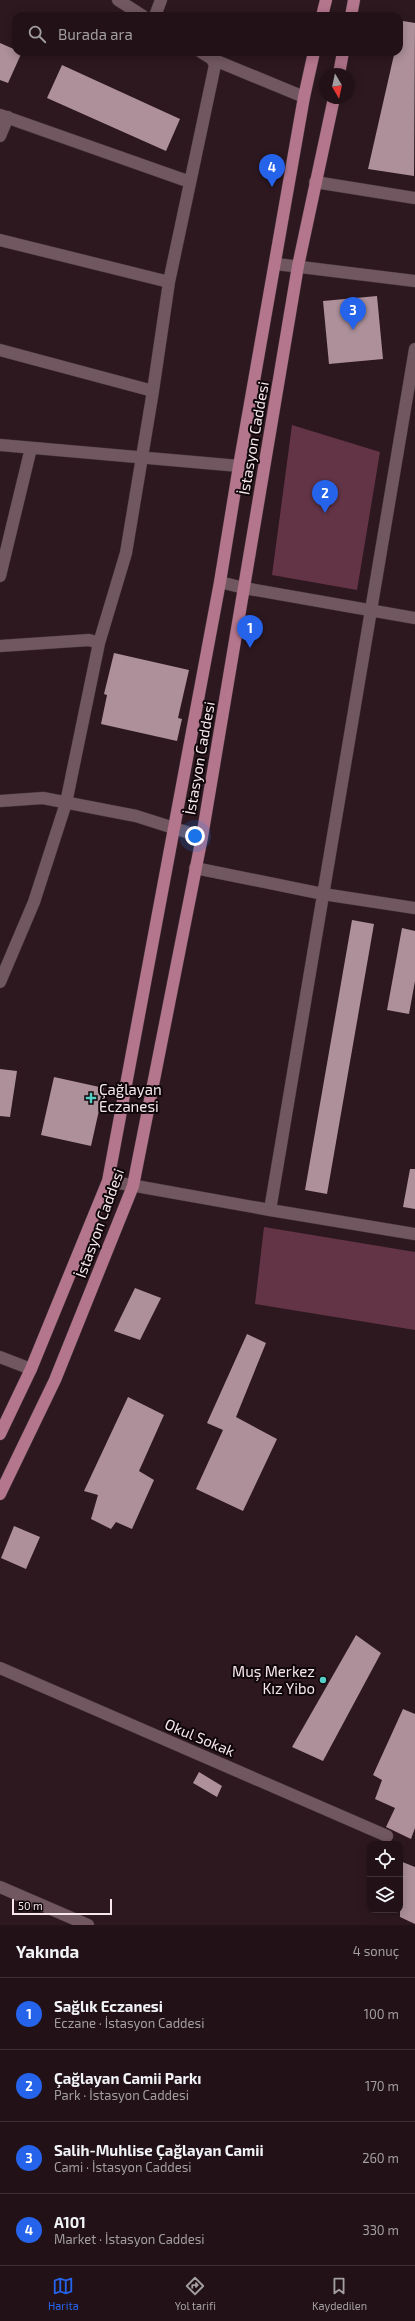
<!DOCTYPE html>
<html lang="tr">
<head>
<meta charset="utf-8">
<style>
	body { margin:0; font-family:"Exo 2",sans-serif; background:#2a1b20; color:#f1f3f6 }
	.controls { position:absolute; right:12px; bottom:12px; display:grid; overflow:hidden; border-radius:8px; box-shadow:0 2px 10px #0003 }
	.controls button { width:36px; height:36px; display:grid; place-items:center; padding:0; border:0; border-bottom:1px solid #3f3236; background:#221217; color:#f1f3f6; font:20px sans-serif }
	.compass { position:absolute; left:319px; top:68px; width:36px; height:36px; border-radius:50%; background:#221217; box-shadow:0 2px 10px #0003; rotate:171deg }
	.scale { position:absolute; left:12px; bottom:10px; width:100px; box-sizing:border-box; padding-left:4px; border:2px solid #f7e7ec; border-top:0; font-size:11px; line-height:14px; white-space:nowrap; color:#f7e7ec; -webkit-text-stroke:3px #0f0609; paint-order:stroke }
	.you { position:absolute; left:195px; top:836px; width:14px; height:14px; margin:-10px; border:3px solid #fff; border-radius:50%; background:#1a73e8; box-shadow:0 0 0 6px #1a73e833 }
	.badge { display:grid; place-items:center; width:26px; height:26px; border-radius:50%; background:#2563eb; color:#fff; font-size:13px; font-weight:700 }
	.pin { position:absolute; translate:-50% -33px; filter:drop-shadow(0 1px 2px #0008) }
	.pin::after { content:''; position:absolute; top:21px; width:14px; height:12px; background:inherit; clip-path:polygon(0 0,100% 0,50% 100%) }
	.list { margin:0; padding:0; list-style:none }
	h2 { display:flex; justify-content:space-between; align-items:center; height:52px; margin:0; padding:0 16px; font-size:17px }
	h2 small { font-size:13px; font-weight:400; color:#a29ea1 }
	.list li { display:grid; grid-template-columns:26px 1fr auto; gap:12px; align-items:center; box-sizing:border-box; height:72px; padding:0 16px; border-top:1px solid #3f3236 }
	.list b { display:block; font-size:15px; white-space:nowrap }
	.list p { margin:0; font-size:13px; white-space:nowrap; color:#a29ea1 }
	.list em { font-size:13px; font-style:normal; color:#a29ea1 }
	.icon { flex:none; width:22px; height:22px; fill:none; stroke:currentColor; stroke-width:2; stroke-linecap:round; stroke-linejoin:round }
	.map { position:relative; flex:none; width:415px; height:1925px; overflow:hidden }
	.search { position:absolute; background:#221217; box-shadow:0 2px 10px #0003; left:12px; right:12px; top:12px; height:44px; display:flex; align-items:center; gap:10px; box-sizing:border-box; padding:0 14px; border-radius:12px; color:#a29ea1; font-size:15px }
	.sheet { height:340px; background:#221217 }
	nav { display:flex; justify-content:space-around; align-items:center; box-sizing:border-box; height:56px; border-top:1px solid #3f3236; background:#221217; font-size:11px; color:#a29ea1 }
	nav a { display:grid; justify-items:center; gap:2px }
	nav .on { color:#2563eb }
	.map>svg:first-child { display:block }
	.green { fill:#633446 }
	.building { fill:#ad9099 }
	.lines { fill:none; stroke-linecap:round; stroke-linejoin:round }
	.minor-casing { stroke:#46353b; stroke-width:13 }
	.major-casing { stroke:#46353b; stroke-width:13 }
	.minor { stroke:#715760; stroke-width:12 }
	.major { stroke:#b4768d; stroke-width:12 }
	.poi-dot { fill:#55cec6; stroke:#0f0609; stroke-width:1.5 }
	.labels { text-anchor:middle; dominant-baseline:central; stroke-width:4; stroke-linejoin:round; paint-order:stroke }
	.street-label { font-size:15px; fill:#f7e7ec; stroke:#0f0609 }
	.poi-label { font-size:15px; fill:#f7e7ec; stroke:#0f0609; text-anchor:start }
</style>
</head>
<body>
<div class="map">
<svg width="415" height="1925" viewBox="0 0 415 1925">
	<rect width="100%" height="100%" fill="#2d181f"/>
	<path class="green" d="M292,425l88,27 -23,138 -85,-15z
		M264,1227l151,25v78l-160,-26z"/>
	<path class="building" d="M403,21l12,2 -1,153 -46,-7 25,-110 2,-7h4v-15z
		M0,43l16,7v2h6l-14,31 -8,-3z
		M62,65l118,54 -14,32 -119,-53z
		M377,296l6,63 -54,5 -6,-63z
		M114,653l75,17 -11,48 4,1 -5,22 -76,-17 6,-29 -3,-1z
		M352,920l22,4 -47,270 -22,-4z
		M402,928l13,3v50l-6,33 -22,-4z
		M0,1069l17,2 -7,46 -10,-1z
		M54,1077l50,11 -13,58 -50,-11z
		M410,1169h5v40l-12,-2z
		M135,1288l26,10 -21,42 -26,-9z
		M247,1334l19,9 -30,74 41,22 -34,72 -47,-22 27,-59 -16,-7z
		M128,1397l36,18 -25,56 15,9 -22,49 -16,-7 -5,7 -20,-10 7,-24 -14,-4z
		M14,1526l26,11 -14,32 -25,-11z
		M356,1635l25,18 -58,108 -31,-14z
		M403,1709l12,5v114l-4,11 -25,-12 9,-19 -20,-9 7,-19 -9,-5z
		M199,1772l23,14 -5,11 -24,-14z
		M400,1861l15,6v57l-15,-7z"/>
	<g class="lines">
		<g class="minor-casing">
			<path id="minor" d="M118,0l25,16
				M155,16l6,-16
				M201,52l11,7 92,38
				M0,115l190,67
				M0,136l8,-19
				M315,182l100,16
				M0,240l169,42
				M276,264l139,17
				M0,350l153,41
				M0,445l239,21
				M0,576l31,-128
				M220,582l24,6 171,30
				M0,646l89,-6 10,3
				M0,801l43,-3 93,18 66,21
				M195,868l128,26 92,14
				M0,982l34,-80 32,-99 33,-160 27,-90 27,-162 16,-109 46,-217 -3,-6
				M108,1181l162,29 145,24
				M270,1210l145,-861
				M0,1357l31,12
				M0,1668l387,168
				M0,1887l88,38"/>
		</g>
		<g class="major-casing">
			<path id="major" d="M322,16l4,-16
				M351,16l3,-16
				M339,74l4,-22
				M0,1434l31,-65 77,-188 112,-599 19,-116 65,-369 10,-45
				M0,1494l55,-114 78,-194 69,-349 96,-571 36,-168"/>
		</g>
		<use href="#minor" class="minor"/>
		<use href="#major" class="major"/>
	</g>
	<g class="poi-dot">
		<path d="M89 1092h4v4h4v4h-4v4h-4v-4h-4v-4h4z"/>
		<circle cx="323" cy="1680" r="4"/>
	</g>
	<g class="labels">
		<g class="street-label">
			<text transform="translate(253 438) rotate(-80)">İstasyon Caddesi</text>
			<text transform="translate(199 758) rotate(-80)">İstasyon Caddesi</text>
			<text transform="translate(99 1223) rotate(-70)">İstasyon Caddesi</text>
			<text transform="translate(200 1737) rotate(23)">Okul Sokak</text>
		</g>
		<g class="poi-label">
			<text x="99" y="1089">Çağlayan<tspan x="99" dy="17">Eczanesi</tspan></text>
			<text x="315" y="1671" text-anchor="end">Muş Merkez<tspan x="315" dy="17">Kız Yibo</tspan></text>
		</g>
	</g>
</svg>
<div class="controls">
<button><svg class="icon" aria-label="locate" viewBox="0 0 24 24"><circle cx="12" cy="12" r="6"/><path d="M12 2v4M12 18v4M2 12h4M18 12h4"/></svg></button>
<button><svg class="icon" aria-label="layers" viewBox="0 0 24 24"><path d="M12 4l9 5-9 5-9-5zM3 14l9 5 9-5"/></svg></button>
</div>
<svg class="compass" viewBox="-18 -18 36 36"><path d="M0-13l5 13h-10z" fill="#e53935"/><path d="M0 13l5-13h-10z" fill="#a29ea1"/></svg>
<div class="scale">50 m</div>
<div class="you"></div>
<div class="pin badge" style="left:250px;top:648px">1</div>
<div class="pin badge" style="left:325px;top:513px">2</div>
<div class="pin badge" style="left:353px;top:330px">3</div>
<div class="pin badge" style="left:272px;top:187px">4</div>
<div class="search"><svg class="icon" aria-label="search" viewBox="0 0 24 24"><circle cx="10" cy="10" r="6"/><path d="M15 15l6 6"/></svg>Burada ara</div>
</div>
<section class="sheet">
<h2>Yakında<small>4 sonuç</small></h2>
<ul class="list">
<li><span class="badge">1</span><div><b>Sağlık Eczanesi</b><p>Eczane · İstasyon Caddesi</p></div><em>100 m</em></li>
<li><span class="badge">2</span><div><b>Çağlayan Camii Parkı</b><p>Park · İstasyon Caddesi</p></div><em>170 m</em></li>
<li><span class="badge">3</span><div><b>Salih-Muhlise Çağlayan Camii</b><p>Cami · İstasyon Caddesi</p></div><em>260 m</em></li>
<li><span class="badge">4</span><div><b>A101</b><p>Market · İstasyon Caddesi</p></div><em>330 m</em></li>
</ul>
</section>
<nav>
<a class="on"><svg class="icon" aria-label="map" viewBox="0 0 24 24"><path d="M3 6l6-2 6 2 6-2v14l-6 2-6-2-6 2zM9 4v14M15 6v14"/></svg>Harita</a>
<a><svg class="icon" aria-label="directions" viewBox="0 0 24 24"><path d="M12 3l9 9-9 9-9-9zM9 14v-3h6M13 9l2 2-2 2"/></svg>Yol tarifi</a>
<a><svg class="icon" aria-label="saved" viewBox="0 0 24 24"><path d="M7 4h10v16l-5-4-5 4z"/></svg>Kaydedilen</a>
</nav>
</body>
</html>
